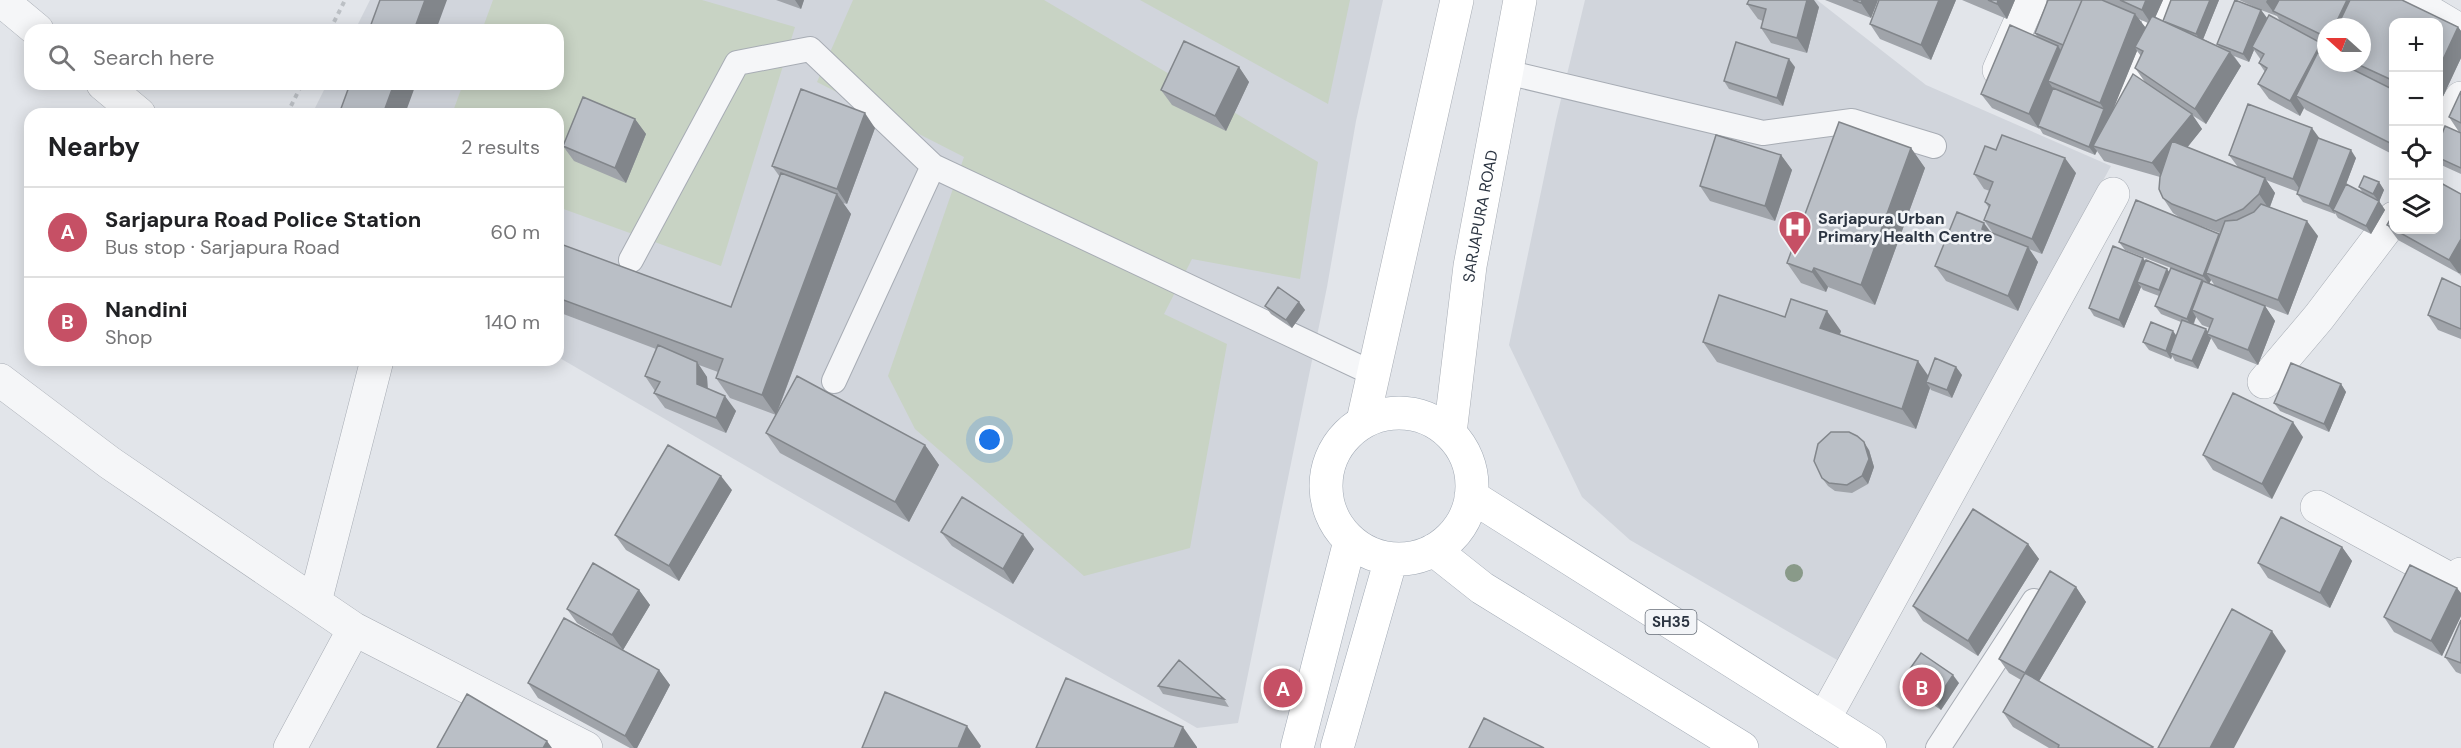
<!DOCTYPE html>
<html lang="en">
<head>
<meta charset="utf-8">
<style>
	body { margin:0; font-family:"DM Sans",sans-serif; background:#f2f2f2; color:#202124 }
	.controls { position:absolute; right:18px; top:18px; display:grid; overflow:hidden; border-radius:12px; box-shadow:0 3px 15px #0003 }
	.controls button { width:54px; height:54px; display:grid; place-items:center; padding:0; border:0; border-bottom:2px solid #e0e0e0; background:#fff; color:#202124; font:30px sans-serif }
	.compass { position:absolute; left:2317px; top:18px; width:54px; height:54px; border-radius:50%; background:#fff; box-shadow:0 3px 15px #0003; rotate:291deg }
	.you { position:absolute; left:990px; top:440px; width:21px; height:21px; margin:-15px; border:4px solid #fff; border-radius:50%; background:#1a73e8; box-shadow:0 0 0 9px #1a73e833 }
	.badge { display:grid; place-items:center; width:39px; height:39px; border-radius:50%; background:#c65065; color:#fff; font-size:20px; font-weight:700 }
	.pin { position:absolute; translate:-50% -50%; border:3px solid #fff; box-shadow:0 2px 6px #0006 }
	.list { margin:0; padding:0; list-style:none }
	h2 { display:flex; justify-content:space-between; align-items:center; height:78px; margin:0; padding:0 24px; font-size:26px }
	h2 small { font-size:20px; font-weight:400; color:#757577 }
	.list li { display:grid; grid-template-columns:39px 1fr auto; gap:18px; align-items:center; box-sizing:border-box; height:90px; padding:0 24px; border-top:2px solid #e0e0e0 }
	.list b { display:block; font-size:22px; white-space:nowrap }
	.list p { margin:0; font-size:20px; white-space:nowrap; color:#757577 }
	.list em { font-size:20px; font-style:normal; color:#757577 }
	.icon { flex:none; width:33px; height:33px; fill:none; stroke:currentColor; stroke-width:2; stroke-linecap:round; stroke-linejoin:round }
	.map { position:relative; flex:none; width:2461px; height:748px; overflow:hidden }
	.search { position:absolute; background:#fff; box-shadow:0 3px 15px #0003; left:24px; top:24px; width:540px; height:66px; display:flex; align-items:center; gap:15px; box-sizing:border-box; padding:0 21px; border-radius:18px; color:#757577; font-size:22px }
	.panel { position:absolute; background:#fff; box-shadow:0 3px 15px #0003; left:24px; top:108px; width:540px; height:258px; border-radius:18px }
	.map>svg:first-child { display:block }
	.built { fill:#d1d5dc }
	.green { fill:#c8d3c4 }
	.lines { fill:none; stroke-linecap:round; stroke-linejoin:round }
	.lane-casing { stroke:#a7acb4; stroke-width:26 }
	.street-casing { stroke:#a7acb4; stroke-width:34 }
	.secondary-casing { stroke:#a7acb4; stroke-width:34 }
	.primary-casing { stroke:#a2aab5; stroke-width:34 }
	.path { stroke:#bcc0c5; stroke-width:4; stroke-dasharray:4.5 4.5; stroke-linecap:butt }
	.lane { stroke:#f5f6f8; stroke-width:24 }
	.street { stroke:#f5f6f8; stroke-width:33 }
	.secondary { stroke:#fff; stroke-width:33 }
	.primary { stroke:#fff; stroke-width:33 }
	.tree { fill:#899a89 }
	.wall { fill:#a0a4aa; fill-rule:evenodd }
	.shaded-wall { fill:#82868b }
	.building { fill:#babfc6; stroke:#82868b; stroke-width:1.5 }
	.labels { text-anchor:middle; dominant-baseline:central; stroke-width:5; stroke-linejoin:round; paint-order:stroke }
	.shield { fill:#f2f4f7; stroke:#676e78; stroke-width:1.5 }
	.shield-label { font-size:15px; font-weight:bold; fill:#2b3441 }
	.street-label { font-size:16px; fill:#2b3441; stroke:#f2f4f7 }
	.poi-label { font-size:16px; font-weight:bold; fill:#2b3441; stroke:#f2f4f7; text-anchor:start }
</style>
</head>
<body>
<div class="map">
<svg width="2461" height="748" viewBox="0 0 2461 748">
	<rect width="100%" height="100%" fill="#e2e5ea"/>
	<path class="built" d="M370,0h1013l-27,121 -29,166 -89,436 -41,5 -639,-371v-243h-246l15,-30h231v-54h-203z
		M1585,0h232l109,85 185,81 -272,495 -209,-121 -48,-43 -73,-152 47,-225z"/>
	<path class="green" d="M493,0h209l93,27 -74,239 -163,-59v-93h-106l11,-30h95v-54h-76z
		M853,0h191l274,162 -18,117 -108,-20 -28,55 63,30 -37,204 -106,28 -169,-147 -27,-53 76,-219 -147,-75z
		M1140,0h210l-22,104z"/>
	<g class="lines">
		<g class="lane-casing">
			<path id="lane" d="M1506,72l257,61 89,-12 82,25
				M631,260l106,-197 73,-14 123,117 441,208
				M834,381l99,-215
				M1938,748l96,-147"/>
		</g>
		<g class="street-casing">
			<path id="street" d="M1,0l36,30
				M2409,0l52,31
				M1999,70l31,-70
				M103,84l36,30
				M2119,117l50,-117
				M2438,139l23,-41
				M0,380l110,83 244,166 232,119
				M2264,382l55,-65 75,-99
				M2317,507l140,76 4,-9
				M315,602l62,-242
				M1824,719l289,-525
				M290,748l64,-119"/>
		</g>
		<g class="secondary-casing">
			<g id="secondary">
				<path d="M1363,421l94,-421"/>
				<path id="s1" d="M1450,433l20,-167 50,-266"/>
			</g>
		</g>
		<g class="primary-casing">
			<path id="primary" d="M1326 486a73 73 0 1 1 146 0a73 73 0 1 1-146 0Z
				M1471,496l399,252
				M1434,550l48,38 260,160
				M1297,748l53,-207
				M1337,748l54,-189"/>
		</g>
		<path class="path" d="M330,30l15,-30
			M287,114l15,-30"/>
		<use href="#lane" class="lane"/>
		<use href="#street" class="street"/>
		<use href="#secondary" class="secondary"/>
		<use href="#primary" class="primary"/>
	</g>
	<circle class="tree" cx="1794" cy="573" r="9"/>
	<path class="wall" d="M776,0h28l-3,9z
		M1825,0h53l-7,18z
		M1956,0l-25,60 -51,-21 -10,-15z
		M1962,0h53l-8,19z
		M2048,0h115l-8,17 8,4 8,-21h48l-16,39 17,8 -3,-3 42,-35 -20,-9h163l56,27 3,4v27l-22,47v-83h-45v133l-88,-45 -2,-2 -4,8 -31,-17 -11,-15 7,-12 -6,-9 2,-3 -7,-10 -5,12 -15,-6 7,10 -35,58 -14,-9 10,14 -15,18 51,20 -9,-12 90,-17 37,20 -10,26 17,9 -4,-6 20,-5 5,8 -5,11 6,9 -14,24 -33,-16 -3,-5v1l-32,-12 -6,-8 1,-2 -32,-12 9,13 -5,14 48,29 -30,79 -23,-9 10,15 -17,44 -40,-16 -7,-11 -13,31 -23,-8 -3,-5 -1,3 -22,-9 -6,-8 33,-6 5,-14 -20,-8 -6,-8 4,-10 -16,-6 -2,-3 -17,41 -30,-12 -5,-8 56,-47 24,11 2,-4 -46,-18 -6,-8 101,-7v-2l-38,-14 -9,-6 -10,-15 -3,-21 -56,-16 -7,-10 -2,4 -52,-21 -3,-5 -48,-21 -11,-14 57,-56 -3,-5zM2261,10l16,6 3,5 -17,6 4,-9zM2139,19l9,4 -3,5zM2326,27l36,36h-36v-13l-3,-5 3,2zM2137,51l4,5 -6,12 10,14 -33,29zM2211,280l4,6 -6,-2zM2196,317l6,8 8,3 -2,4 -14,-8z
		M1747,4l72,3 -12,46 -36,-10 -10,-15 2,-7 -5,-2z
		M1239,67l10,15 -23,49 -54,-26 -11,-15z
		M1795,67l-12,39 -54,-17 -5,-8z
		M2461,91v83l-22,-10v-22l20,-10 -10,-15z
		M635,119l11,15 -20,49 -52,-22 -11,-15z
		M875,128l-28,76 -4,-1 8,11 -74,199 148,32 14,20 -30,57 -129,-69 -14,-20 10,-18 -46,-17 -14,-20 2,-6 -19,-7 8,12 1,11 28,23 -10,22 -61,-25 -11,-15 1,-2 -10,-15 11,-27 -98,-37v-69l173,64 49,-130 -8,-11z
		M1911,148l14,20 -50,137 -47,-18 -2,5 -25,-9 -14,-20z
		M1996,150l80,23 -34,81 -13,-5 9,13 -20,49 -72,-30 -11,-15 56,-33h2l-9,-13 5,-12 -4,-6 5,-11 -6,-2 -10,-15z
		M1781,155l11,15 -17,51 -65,-20 -10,-15z
		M2461,194v82l-1,-2 -62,-34 -11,-15 7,-12v17h45z
		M2461,287v52l-23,-9 -10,-15z
		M1299,302l6,8 -13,18 -21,-14 -6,-8z
		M1785,317l56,14 -1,4 88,41 28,-9 6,8 -10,23 -21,-8 -1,-2 -14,41 -199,-67 -14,-20z
		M2341,384l5,8 -17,40 -49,-21 -6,-8z
		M2303,437l-31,62 -59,-29 -10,-15z
		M1869,450l5,17 -6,17 -16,9 -17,-2 -7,-5 -6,-8z
		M732,490l-53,91 -53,-31 -11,-15z
		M941,532l93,17 -21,35 -61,-38z
		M2028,544l11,15 -61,97 -55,-35 -10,-15z
		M2342,547l10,14 -22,47 -62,-30 -10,-15z
		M2076,587l10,15 -47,79 115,67h-105l-36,-21 -10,-15 18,-32 -12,-7 -10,-14z
		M639,590l11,15 -27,45 36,20 11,15 -33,63h-7l-92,-50 -10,-15 93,-34 -44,-26 -10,-14z
		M2461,593v23l-19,40 -48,-24 -10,-15z
		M2461,620v54l-5,-2 -11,-15z
		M1902,680l57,3 -18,27 -33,-22z
		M1158,686l66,13 5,8 -66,-13z"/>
	<path class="shaded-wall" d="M425,0h22l-11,30h-22z
		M795,0h9l-3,9z
		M1807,0h7l5,7 -12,46 -10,-15z
		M1862,0h16l-7,18 -10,-15z
		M1939,0h17l-25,60 -10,-15z
		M1998,0h17l-8,19 -10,-15z
		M2146,0h17l-11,25 -10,-15z
		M2210,0h9l-17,42 -6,-8z
		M2267,0h19l-13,11 4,6 -11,-15z
		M2347,0h18l-14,27h-17z
		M2261,10l6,8 -13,30 -2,-1 2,3 -5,12 -6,-8z
		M2135,14l11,14 -11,19 2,4 -39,96 -5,-1 4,5 -2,4 -6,-8 15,-38 -4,-6z
		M2458,27l3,4v27l-22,47v-37z
		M2321,43l5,7v13l-30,33 8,12 -4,8 -10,-15z
		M2058,46l10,15 -20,20 7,10 -17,35 1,3 -10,-15z
		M2230,52l11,14 -35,58 -11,-15z
		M1789,59l6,8 -12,39 -6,-8z
		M1239,67l10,15 -23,49 -11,-15z
		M394,84h22l-11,30h-22z
		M865,113l10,15 -28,76 -10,-15z
		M2192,114l10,15 -39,49 -11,-15z
		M635,119l11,15 -20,49 -11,-15z
		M2312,128l11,15 -20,51 -10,-15z
		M1911,148l14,20 -50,137 -14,-20z
		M2351,150l5,8 -20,53 -3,-1 2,4 -6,-8z
		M1781,155l11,15 -17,51 -10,-15z
		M2065,158l11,15 -34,81 -10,-15z
		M2265,178l10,15 -6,16 -10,-15z
		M2379,182l5,8 -5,12 -6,-8z
		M837,194l14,20 -75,201 -14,-20z
		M2379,201l6,9 -14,24 -5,-8z
		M2307,221l11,15 -30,79 -10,-15z
		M1984,223l11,15 -13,-9z
		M2219,234l6,8 -19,31 5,7 -2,4 -6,-8z
		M2461,239v34h-2l1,2 -11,-15z
		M2028,247l10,15 -20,49 -10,-15z
		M2143,258l6,8 -12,16 4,5 -17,41 -5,-8z
		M1814,268l14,19 -2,5 -14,-20z
		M2167,269l6,8 -8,21 -6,-8z
		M2202,280l5,8 -15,22 4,7 -4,10 -5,-8z
		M1299,302l6,8 -13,18 -6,-8z
		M2265,306l10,15 -17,44 -10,-15z
		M1827,311l14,20 -7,17 -14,-20z
		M2206,329l4,6 -3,-1 4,4 -13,31 -6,-8z
		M2173,331l6,8 -9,14 2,3 -1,3 -5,-8z
		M1918,361l14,20 -6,1 4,6 -14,41 -14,-20z
		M697,362l10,15 1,22 -11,-15z
		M1956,367l6,8 -10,23 -5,-8z
		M2341,384l5,8 -17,40 -5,-8z
		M725,396l11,15 -10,22 -10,-15z
		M2293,422l10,15 -31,62 -10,-15z
		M1864,442l5,8 5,17 -6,17 -6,-8z
		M925,445l14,20 -30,57 -14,-20z
		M721,476l11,14 -53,91 -10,-15z
		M1023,534l11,15 -21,35 -10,-15z
		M2028,544l11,15 -61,97 -10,-15z
		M2342,547l10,14 -22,47 -10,-15z
		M2076,587l10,15 -51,86 -10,-15z
		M2457,588l4,5v23l-19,40 -11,-15z
		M639,590l11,15 -27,45 -11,-15z
		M2272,631l14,20 -52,97h-24z
		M659,670l11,15 -33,63h-3l-9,-12z
		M1953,675l6,8 -18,27 -6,-8z
		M967,726l14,20 -1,2h-22z
		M1183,727l14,20v1h-23z
		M547,741l5,7h-9z"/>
	<path class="building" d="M380,0h45l-11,30h-45z
		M1749,0h58l-10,38 -36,-10 5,-19 -19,-5z
		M1853,0h9l-1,3z
		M1879,0h60l-18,45 -51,-21z
		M1988,0h10l-1,4z
		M2048,0h34l-19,45 -28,-12z
		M2082,0h20l33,14 -35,89 -52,-22z
		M2120,0h26l-4,10z
		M2171,0h39l-14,34 -33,-13z
		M2235,0l26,10 -18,44 -26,-10z
		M2279,0h68l-13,27h-8v10l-53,-26z
		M2350,0h52l56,27 -19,41v-46h-45v59l-39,-18h7v-36h-25z
		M2269,15l52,28 -31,58 -32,-17 9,-16 -8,-5 5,-9 -12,-7z
		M2152,16l78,36 -35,57 -60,-41 8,-17 -8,-4z
		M2010,25l48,21 -29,68 -48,-20z
		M1184,41l55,26 -24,49 -54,-26z
		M1736,42l53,17 -12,39 -53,-17z
		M2318,52l8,4v7h14l54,27v55l-98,-49z
		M2133,74l59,40 -40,49 -59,-17z
		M350,84h44l-11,30h-44z
		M2053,88l51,21 -15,38 -51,-21z
		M801,89l64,24 -28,76 -65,-23z
		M2461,91v32l-12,-6z
		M583,97l52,22 -20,49 -52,-22z
		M2248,104l64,24 -19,51 -64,-24z
		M1839,122l72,26 -50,137 -47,-17 -2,4 -25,-9z
		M2445,126l16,7v35l-22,-10v-16z
		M1716,135l65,20 -16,51 -65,-20z
		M2002,135l63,23 -33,81 -48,-19 6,-15 -5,-3 8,-20 -19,-8 11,-28 11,4z
		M2318,138l33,12 -22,56 -32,-12z
		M2172,141l93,37 -6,16 -16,15 -27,12 -44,-17 -9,-6 -4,-9 1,-12z
		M781,173l56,21 -75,201 -46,-17 7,-19 -165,-61v-55l173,64z
		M2364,176l15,6 -6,12 -14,-7z
		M2439,182l22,12v45l-12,21 -54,-30h44z
		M2346,184l33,17 -13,25 -33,-16z
		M2136,200l83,34 -16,42 -84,-34z
		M2261,204l46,17 -29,79 -72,-27 19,-52 12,-1 17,-8z
		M1957,212l27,11 -2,6 46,18 -20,49 -73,-30z
		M2394,213v15l-7,-3z
		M2113,246l30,12 -24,62 -30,-12z
		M2146,260l21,9 -8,21 -22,-8z
		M2171,268l31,12 -15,39 -32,-13z
		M2442,278l19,9v42l-33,-14z
		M2203,281l62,25 -17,44 -41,-16 6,-15 -21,-9z
		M1278,287l21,15 -13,18 -21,-14z
		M1719,295l66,22 6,-18 36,12 -7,17 98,33 -16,48 -199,-67z
		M2182,320l24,9 -14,32 -22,-8z
		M2151,322l22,9 -7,20 -23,-9z
		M658,345l39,17v22l28,12 -9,22 -62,-25 6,-11 -15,-6z
		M1935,358l21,9 -9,23 -21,-8z
		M2291,363l50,21 -17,40 -50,-21z
		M797,376l128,69 -30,57 -129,-69z
		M2233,393l60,29 -31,62 -59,-29z
		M1831,432h18l8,4 7,6 5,17 -7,17 -15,9 -18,-2 -7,-5 -8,-17 4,-17z
		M668,445l53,31 -52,90 -54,-31z
		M962,497l61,37 -20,35 -62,-37z
		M1973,509l55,35 -60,97 -55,-35z
		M2281,517l61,30 -22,46 -62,-30z
		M593,563l46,27 -27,45 -45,-26z
		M2410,565l47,23 -26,53 -47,-24z
		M2050,571l26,16 -51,86 -26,-14z
		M2232,609l40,22 -62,117h-52z
		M564,618l95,52 -34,66 -97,-53z
		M2461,620v43l-16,-6z
		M1921,653l32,22 -18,27 -33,-22z
		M1179,660l45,39 -66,-13z
		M2025,673l128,74 -1,1h-94l1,-3 -56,-33z
		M1066,678l117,49 -9,21h-138z
		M885,692l82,34 -9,22h-96z
		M467,694l80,47 -4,7h-106z
		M1484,718l60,30h-75z"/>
	<defs>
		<g id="hospital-pin" transform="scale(1.725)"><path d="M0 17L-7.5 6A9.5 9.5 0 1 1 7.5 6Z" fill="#c65065" stroke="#f2f4f7"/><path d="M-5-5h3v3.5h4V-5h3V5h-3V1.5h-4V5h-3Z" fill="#fff"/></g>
	</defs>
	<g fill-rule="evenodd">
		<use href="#hospital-pin" x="1795" y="227"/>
	</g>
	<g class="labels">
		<rect class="shield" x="1645.5" y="610" width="51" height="24" rx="4.5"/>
		<g class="shield-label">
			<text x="1671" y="622">SH35</text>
		</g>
		<g class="street-label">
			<text stroke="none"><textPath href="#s1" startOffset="219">SARJAPURA ROAD</textPath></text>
		</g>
		<g class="poi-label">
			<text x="1818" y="218">Sarjapura Urban<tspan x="1818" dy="18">Primary Health Centre</tspan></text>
		</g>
	</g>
</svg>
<div class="controls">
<button>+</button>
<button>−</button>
<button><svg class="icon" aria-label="locate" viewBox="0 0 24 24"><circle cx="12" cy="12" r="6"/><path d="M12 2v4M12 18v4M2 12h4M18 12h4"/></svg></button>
<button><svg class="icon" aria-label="layers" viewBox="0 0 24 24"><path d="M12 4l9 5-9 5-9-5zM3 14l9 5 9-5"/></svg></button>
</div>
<svg class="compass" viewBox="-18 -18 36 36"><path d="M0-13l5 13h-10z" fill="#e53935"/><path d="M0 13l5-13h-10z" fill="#757577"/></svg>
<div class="you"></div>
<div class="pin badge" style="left:1283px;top:688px">A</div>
<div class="pin badge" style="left:1922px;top:687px">B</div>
<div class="search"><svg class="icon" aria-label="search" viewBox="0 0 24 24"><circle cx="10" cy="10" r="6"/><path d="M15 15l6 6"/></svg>Search here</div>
<section class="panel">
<h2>Nearby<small>2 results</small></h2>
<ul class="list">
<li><span class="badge">A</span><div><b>Sarjapura Road Police Station</b><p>Bus stop · Sarjapura Road</p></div><em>60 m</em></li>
<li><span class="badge">B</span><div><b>Nandini</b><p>Shop</p></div><em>140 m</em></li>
</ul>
</section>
</div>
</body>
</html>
